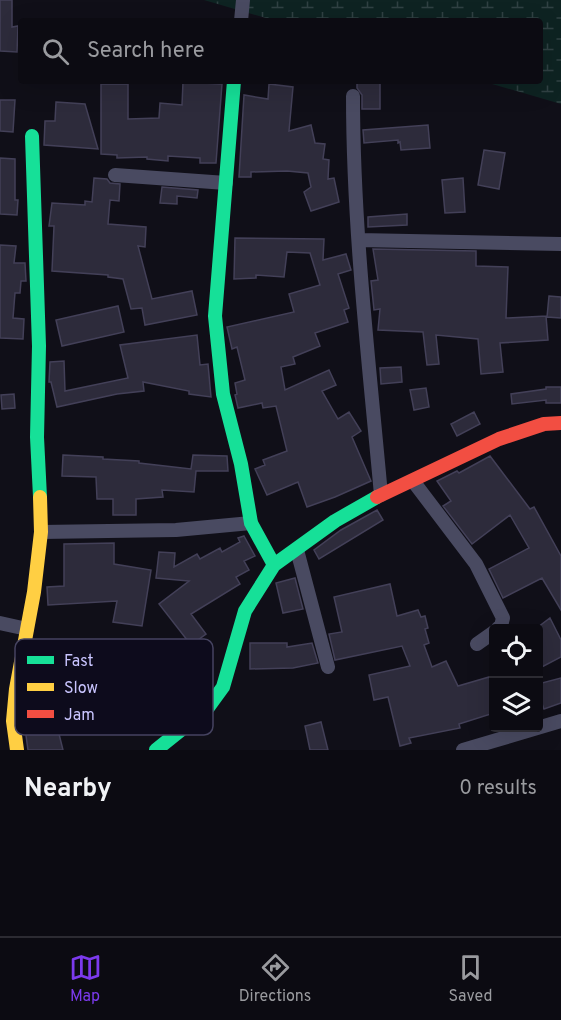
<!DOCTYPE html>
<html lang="en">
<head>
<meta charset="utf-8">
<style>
	body { margin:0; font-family:Overpass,sans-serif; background:#15141b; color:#f1f3f6 }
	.controls { position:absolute; right:18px; bottom:18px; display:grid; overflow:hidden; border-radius:6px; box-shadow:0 6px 24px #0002 }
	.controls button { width:54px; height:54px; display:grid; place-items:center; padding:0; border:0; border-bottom:2px solid #2c2b32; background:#0c0b12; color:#f1f3f6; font:30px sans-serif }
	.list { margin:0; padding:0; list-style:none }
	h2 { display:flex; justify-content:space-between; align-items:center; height:78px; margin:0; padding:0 24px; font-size:26px }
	h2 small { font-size:20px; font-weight:400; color:#9a9b9f }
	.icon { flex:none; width:33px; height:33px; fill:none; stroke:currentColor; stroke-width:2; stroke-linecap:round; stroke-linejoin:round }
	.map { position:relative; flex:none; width:561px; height:750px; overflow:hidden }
	.search { position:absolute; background:#0c0b12; box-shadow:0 6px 24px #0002; left:18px; right:18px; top:18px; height:66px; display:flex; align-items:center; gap:15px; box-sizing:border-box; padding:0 21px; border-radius:6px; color:#9a9b9f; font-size:22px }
	.sheet { height:186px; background:#0c0b12 }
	nav { display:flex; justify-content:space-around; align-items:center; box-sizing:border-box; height:84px; border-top:2px solid #2c2b32; background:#0c0b12; font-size:16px; color:#9a9b9f }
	nav a { display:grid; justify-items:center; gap:3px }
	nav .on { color:#7c3aed }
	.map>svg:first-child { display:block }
	.wetland { fill:url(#wetland-marsh) }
	.building { fill:#2d2b3b; stroke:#434058; stroke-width:1.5 }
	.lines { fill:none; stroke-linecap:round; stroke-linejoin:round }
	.street { stroke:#494a61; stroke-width:14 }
	.fast { stroke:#16e098; stroke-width:14 }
	.slow { stroke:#ffcf43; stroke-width:14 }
	.jam { stroke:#f24e42; stroke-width:14 }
	.key { fill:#0d0b1c; stroke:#454360; stroke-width:1.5 }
	.key-label { font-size:16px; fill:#c9c5ff }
</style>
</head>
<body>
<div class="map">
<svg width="561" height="750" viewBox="0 0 561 750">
	<defs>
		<pattern id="wetland-marsh" width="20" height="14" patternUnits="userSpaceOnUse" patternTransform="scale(1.5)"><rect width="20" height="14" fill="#0e2322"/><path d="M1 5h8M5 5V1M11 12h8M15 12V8" fill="none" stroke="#304143"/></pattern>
	</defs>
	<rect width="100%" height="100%" fill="#100f18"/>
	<path class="wetland" d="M204,0h357v104l-79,-23h58v-60h-264z"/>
	<path class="building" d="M0,0h12v27l6,-1 -1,26 -17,-1z
		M357,81h23v28h-18v-14l-5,-7z
		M183,82l39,2 -6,79h-16v-5l-32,-2v5l-21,-2v-2l-30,1v-3l-16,-1v-70h27v35l31,-1 1,-15 22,2z
		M269,84l24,3 -4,44 22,-6 4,18 10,1 -2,15 6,1 -1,19 6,-1 5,24 -28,9 -7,-19 7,-5 -3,-14 -21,-2 -36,1v5h-12l5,-82 24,4z
		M0,100h15l-2,32 -13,-1z
		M56,102l29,2 13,45 -54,-4 1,-24h10z
		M428,125l2,23 -29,2 -1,-8 -2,1v-3l-34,3 -1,-13z
		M484,150l21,3 -6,36 -21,-4z
		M0,158l15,1v41h3l-1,15 -17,-1z
		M94,178l13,1 3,4 10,1 -1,17 -9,-1 -2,24 38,3 -1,20 -7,-1 14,53 40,-8 5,24 -52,10 -3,-17 -11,1 -8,-30 -15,-2v-2l-56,-4 2,-45h-5l3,-23 33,2v-4l7,1z
		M463,178l2,34 -20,1 -3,-33z
		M162,187l36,3 -1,8 -20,-2v8l-17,-1z
		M407,214v11l-39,2v-10z
		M235,238l89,1 -1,21 23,-6 5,16 -13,4 11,34 -5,2 4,12 -33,11 5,13 -27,11 2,7 -14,3 4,23 44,-20 7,15 -14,6 16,28 11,-7 12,19 -9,6 19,44 -36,16 -28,10 -9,-25 -31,13 -12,-26 10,-4 -2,-5 24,-9 -11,-45 -13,2 -1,-5 -24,5 -3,-13 2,-1 -2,-11 10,-3 -8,-33 -5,2 -5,-22 67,-15 -5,-18 31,-9 -10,-32 -23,-1 -3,25 -28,-2v3l-22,1z
		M0,245l16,1 -2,17h11l1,18h-5l-1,12h-5l-2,25 11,1 -1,20 -23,-1z
		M373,249l103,2v15l32,1 -2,51 40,-2 2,24 -48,3 3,29 -22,2 -3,-35 -42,-4 3,29 -12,1 -4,-33 -45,-2 2,-21 -6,1 -3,-29 7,-1z
		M549,296l12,1v21l-14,-1z
		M118,306l6,26 -62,14 -6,-26z
		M197,335l3,30 8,-1 3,33 -22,-3v-3l-46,-9 1,9 -27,3 -60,13 -6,-25h-2l1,-20 14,-1 1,30 63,-13 -8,-33z
		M401,367l1,15 -21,2 -1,-16z
		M546,387h15v16h-15v-3l-34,4 -1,-10 35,-5z
		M426,388l3,19 -15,3 -4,-20z
		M14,394l1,14 -13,1 -1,-14z
		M474,412l6,12 -23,12 -6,-12z
		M63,455l40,2v2l36,2v2l52,6 2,-14 34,1 1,15h-32l-2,21 -32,-2 1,7 -27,2v16h-23v-16h-16l-1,-22 -34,-1z
		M490,456l40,53 4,-2 27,49v54l-19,-32 -39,20 -14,-29 40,-21 -19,-33 -38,29 -29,-38 8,-5 -14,-20 20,-10 2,2z
		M377,510l6,10 -64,39 -5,-9 27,-20z
		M244,536l11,20 -11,5 5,9 -13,7 4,7 -49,30 15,20 -15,11 -32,-41 30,-23 -33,-3 3,-26 16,1 -1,14 23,-13 3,5 20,-11 2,4 18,-10 -2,-4z
		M114,543v21l37,6 -9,56 -29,-4 4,-21 -69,4 -1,-18 17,-1v-42z
		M295,578l8,31 -20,4 -7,-30z
		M390,584l7,32 21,-6 3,7 4,-1 3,12 -3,1 4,14 -5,2 8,22 14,-6 12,25 31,-9 5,14v22l-35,11 1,4 -51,10 2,5 -11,3 -12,-49 -14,3 -5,-25 41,-9 -8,-20 -67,14 -6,-26 13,-2 -8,-35z
		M550,618l11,22v17l-23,12v-42z
		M250,643h37v4l25,-4 6,20 -25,5 -43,1z
		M561,678v25l-17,6 -6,-16v-9z
		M26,704h3l7,27 21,-5 6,24h-35l-4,-29z
		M321,722l7,28h-18l-5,-24z"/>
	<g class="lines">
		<path class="street" d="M241,21l2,-21
			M353,96c0,133 16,266 28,399
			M115,175l111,8
			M359,240l202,4
			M413,481l63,83 27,54 -2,8 -3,2
			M41,532l135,-2 75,-7
			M297,550l31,117
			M0,623l27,6
			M477,644l17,-12
			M463,750l98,-29"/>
		<path class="fast" d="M234,81l-19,235 8,78 18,70 10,59 23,42
			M32,136l7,210 -2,91 3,60
			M156,750l51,-41 16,-22 22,-76 29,-46 61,-44 42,-24"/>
		<path class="slow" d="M17,750l-4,-29 3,-32 18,-97 7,-60 -1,-35"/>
		<path class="jam" d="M377,497l122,-58 45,-15 17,-1"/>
	</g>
	<rect x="15" y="639" width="198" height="96" rx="9" class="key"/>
	<rect x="27" y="656" width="27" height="8" fill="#16e098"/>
	<rect x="27" y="683" width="27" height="8" fill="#ffcf43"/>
	<rect x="27" y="710" width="27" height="8" fill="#f24e42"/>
	<g class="key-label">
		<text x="64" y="666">Fast</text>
		<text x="64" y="693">Slow</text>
		<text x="64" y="720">Jam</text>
	</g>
</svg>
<div class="controls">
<button><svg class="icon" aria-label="locate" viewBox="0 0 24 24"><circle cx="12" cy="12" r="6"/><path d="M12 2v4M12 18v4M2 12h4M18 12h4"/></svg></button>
<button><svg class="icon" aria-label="layers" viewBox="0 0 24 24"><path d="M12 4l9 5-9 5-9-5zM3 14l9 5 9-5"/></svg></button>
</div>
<div class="search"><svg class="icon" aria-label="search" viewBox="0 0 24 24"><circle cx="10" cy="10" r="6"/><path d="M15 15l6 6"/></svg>Search here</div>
</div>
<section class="sheet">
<h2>Nearby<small>0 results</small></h2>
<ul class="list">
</ul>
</section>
<nav>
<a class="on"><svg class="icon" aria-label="map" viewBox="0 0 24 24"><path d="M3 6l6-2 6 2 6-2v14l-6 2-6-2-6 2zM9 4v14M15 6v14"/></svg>Map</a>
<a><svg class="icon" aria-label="directions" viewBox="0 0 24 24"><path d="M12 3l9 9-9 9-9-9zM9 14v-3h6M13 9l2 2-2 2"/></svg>Directions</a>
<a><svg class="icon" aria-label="saved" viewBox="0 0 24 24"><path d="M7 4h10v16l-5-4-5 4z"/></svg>Saved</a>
</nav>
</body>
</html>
